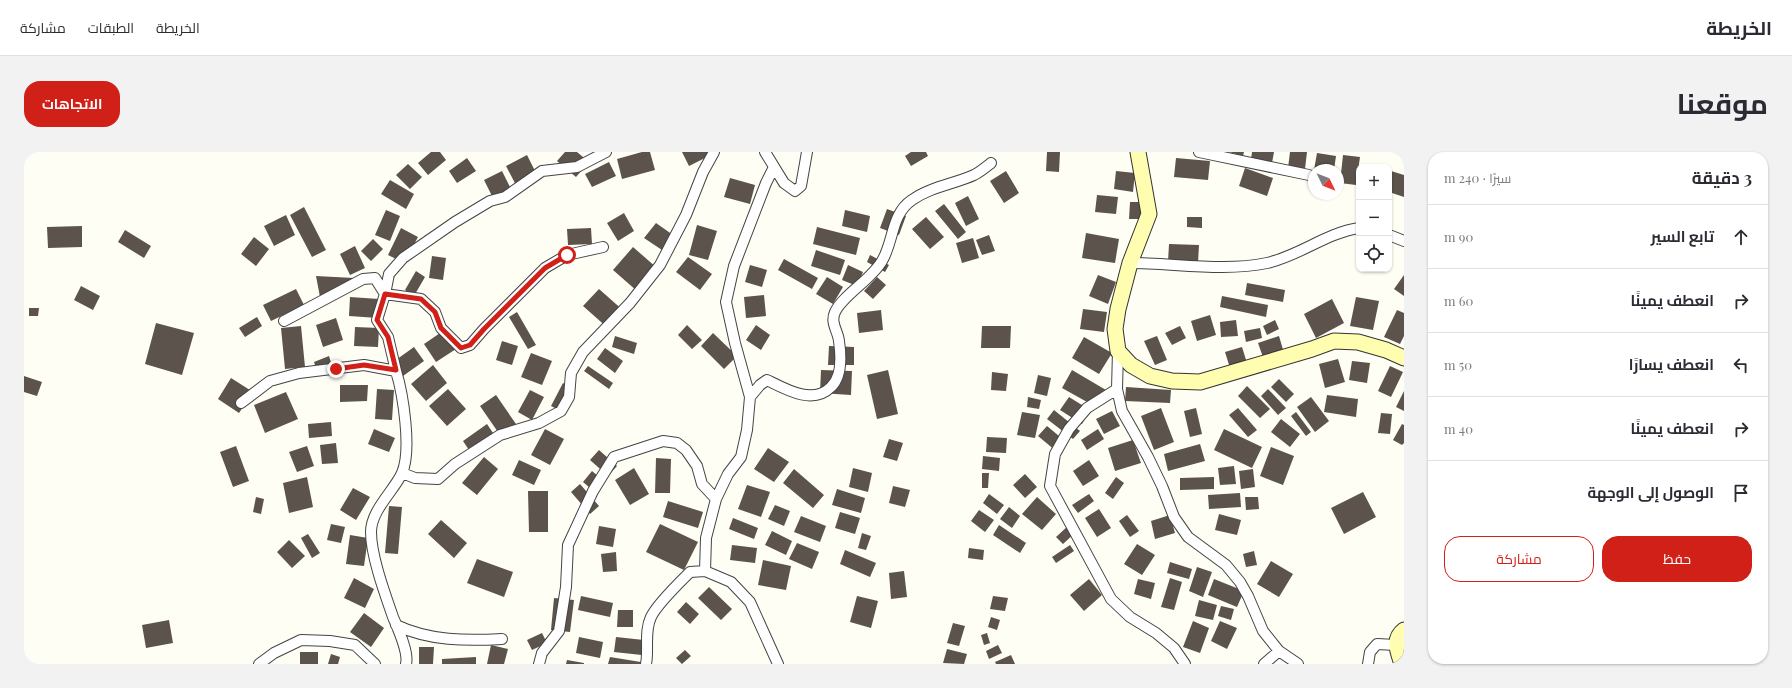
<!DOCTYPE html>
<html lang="ar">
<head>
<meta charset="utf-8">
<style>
	body { margin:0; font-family:"Playfair Display",Cairo,serif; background:#f2f2f3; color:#2b2b33; direction:rtl }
	.controls { position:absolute; right:12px; top:12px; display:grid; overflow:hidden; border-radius:8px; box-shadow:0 1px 3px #0004 }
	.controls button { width:36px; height:36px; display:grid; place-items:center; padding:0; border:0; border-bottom:1px solid #e1e1e2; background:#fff; color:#2b2b33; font:20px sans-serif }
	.compass { position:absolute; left:1284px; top:12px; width:36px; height:36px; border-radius:50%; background:#fff; box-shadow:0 1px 3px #0004; rotate:133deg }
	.stop { position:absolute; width:12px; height:12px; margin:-9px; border:3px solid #d12018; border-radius:50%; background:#fff }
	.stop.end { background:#d12018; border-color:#fff; box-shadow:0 1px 4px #0008 }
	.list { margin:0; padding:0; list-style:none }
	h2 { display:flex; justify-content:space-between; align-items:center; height:52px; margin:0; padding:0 16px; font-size:17px }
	h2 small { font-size:13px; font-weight:400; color:#7c7c81 }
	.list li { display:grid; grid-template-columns:26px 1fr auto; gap:12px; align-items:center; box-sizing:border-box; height:64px; padding:0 16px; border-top:1px solid #e1e1e2 }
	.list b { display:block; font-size:15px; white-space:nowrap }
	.list em { font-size:13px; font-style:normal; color:#7c7c81 }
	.actions { display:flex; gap:8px; padding:12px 16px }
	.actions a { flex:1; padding:9px 0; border:1px solid #d12018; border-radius:16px; text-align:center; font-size:14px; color:#d12018 }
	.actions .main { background:#d12018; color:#fff }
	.icon { flex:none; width:22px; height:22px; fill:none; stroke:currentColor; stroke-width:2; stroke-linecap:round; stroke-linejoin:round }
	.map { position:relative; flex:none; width:1380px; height:512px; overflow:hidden; direction:ltr; border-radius:16px }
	header { display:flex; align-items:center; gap:24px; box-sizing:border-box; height:56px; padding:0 20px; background:#fff; border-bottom:1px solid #e1e1e2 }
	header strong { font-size:19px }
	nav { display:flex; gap:22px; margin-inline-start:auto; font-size:14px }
	.intro { display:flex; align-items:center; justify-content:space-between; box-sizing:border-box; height:96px; padding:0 24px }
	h1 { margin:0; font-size:28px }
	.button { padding:10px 18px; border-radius:16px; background:#d12018; color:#fff; font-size:14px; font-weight:700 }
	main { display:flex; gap:24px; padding:0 24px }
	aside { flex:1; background:#fff; border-radius:16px; box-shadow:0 1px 3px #0004 }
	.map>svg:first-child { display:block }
	.building { fill:#5b534c }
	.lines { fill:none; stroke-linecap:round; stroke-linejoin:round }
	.street-casing { stroke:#444; stroke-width:12 }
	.secondary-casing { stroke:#333; stroke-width:17 }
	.street { stroke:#fff; stroke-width:10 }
	.secondary { stroke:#fffdaf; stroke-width:15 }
	.route { stroke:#d12018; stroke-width:5 }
</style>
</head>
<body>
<header>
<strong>الخريطة</strong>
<nav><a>الخريطة</a><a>الطبقات</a><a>مشاركة</a></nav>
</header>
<div class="intro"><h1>موقعنا</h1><a class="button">الاتجاهات</a></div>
<main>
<aside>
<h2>3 دقيقة<small>سيرًا · 240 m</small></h2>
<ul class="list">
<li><svg class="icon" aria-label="ahead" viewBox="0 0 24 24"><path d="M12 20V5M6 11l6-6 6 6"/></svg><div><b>تابع السير</b></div><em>90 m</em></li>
<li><svg class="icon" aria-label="right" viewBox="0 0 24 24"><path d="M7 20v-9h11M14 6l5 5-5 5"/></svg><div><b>انعطف يمينًا</b></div><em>60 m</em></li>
<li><svg class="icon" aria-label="left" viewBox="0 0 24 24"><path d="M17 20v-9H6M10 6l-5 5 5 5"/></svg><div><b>انعطف يسارًا</b></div><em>50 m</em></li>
<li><svg class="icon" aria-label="right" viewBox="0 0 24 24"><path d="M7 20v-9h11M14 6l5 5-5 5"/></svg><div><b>انعطف يمينًا</b></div><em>40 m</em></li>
<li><svg class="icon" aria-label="arrive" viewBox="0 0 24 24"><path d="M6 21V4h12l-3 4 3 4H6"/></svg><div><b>الوصول إلى الوجهة</b></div></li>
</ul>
<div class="actions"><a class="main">حفظ</a><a>مشاركة</a></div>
</aside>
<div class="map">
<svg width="1380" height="512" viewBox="0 0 1380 512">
	<rect width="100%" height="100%" fill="#fffef4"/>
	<path class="building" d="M407,0h9l6,8 -18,15 -10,-12z
		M541,0h12l12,10 -13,15 -19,-16z
		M618,0h8l5,18 -33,9 -5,-20z
		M658,0h33v1l-26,13z
		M887,0h15l2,4 -17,10 -6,-10z
		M1023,0h13l-1,20 -13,-1z
		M1205,0h15l-1,4z
		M1228,0h22l-2,11 -21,-4z
		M1266,0h17l-2,17 -17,-1z
		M1293,1l19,3 -2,14h-20z
		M503,3l12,24 -21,10 -12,-23z
		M1319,3l17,2 -4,28 -16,-2z
		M443,6l9,13 -19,12 -8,-12z
		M1152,6l34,3 -2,19 -34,-3z
		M585,10l7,14 -24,11 -7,-13z
		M384,12l14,13 -12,12 -14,-14z
		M1221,16l28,10 -6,18 -28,-10z
		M478,19l12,24 -18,9 -12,-24z
		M982,19l13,22 -15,10 -14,-22z
		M1092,19l19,2 -2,19 -19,-3z
		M1367,19l13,4v22l-15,-5v-14z
		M706,26l25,7 -5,19 -26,-7z
		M366,28l24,14 -8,15 -25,-15z
		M1073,43l21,2 -2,17 -21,-2z
		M944,44l11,23 -13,7 -11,-23z
		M1106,50h15l-1,17h-15z
		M920,52l22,28 -8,7 -23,-28z
		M280,55l22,43 -14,7 -22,-42z
		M863,57l19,7 -7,19 -19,-7z
		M362,58l14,6 -10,25 -15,-6z
		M821,58l25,6 -3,16 -25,-6z
		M600,61l10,18 -16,10 -11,-18z
		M262,63l9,20 -21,11 -10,-20z
		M902,65l18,20 -14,12 -18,-20z
		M1163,65h15v11l-15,-1z
		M632,71l17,12 -11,15 -18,-12z
		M673,73l20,6 -9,29 -19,-5z
		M58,74v21l-34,1 -1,-21z
		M793,75l43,11 -4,17 -43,-11z
		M377,76l17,9 -14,26 -16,-8z
		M567,76l1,16 -24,1 -1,-16z
		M101,78l26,16 -7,12 -26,-16z
		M1062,81l33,6 -4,24 -33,-5z
		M965,83l6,16 -13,4 -6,-15z
		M230,85l15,12 -13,17 -15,-12z
		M949,86l6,20 -17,5 -6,-20z
		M349,87l10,10 -12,12 -10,-10z
		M1145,92l30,1 -1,18 -30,-1z
		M331,94l10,22 -15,7 -10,-21z
		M609,95l24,21 -20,23 -24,-21z
		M792,98l29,10 -5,15 -29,-9z
		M846,103l19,10 -4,7 -18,-10z
		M408,104l14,2 -3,22 -14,-2z
		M664,105l24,17 -12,16 -24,-18z
		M760,107l34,19 -6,11 -34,-19z
		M726,113l17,5 -5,17 -17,-5z
		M824,113l15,7 -6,14 -15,-6z
		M392,119l9,6 -11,19 -9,-6z
		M1074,123l18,7 -8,22 -19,-8z
		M1380,123v21l-10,-7z
		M292,124l38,2 -1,3 -33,16z
		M803,125l16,10 -10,17 -17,-10z
		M853,125l9,8 -13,14 -9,-8z
		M1223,131l38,7 -2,12 -38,-7z
		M57,134l19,10 -7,14 -19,-10z
		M272,137l8,16 -33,16 -8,-16z
		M575,137l26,23 -16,17 -26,-23z
		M740,143l2,21 -20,2 -2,-21z
		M1198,144l46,9 -2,12 -46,-10z
		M326,145l29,2 -1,19 -29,-2z
		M1332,145l23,4 -6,29 -23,-4z
		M1308,147l12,24 -28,15 -12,-24z
		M5,156h10l-1,8h-9z
		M1059,157l24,3 -3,20 -24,-3z
		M857,158l2,20 -24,3 -2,-20z
		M1373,158l7,3v23l-4,8 -16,-7z
		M493,160l19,33 -8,4 -19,-32z
		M1186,163l6,20 -19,6 -6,-20z
		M233,165l5,9 -17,11 -6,-9z
		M312,166l7,22 -20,7 -7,-22z
		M1212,168l2,16 -17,1 -1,-15z
		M1251,168l4,9 -12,6 -4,-9z
		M132,171l38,10 -12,42 -37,-11z
		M663,173l15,15 -10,9 -14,-14z
		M732,173l14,10 -9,15 -15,-10z
		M277,174l4,41 -20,2 -4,-41z
		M958,174h29l-1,22h-29z
		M1156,174l6,12 -14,7 -7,-12z
		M331,175l24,1 -1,19 -24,-1z
		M1236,176l2,10 -16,4 -2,-11z
		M419,179l13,18 -20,13 -12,-18z
		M689,181l24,23 -13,13 -23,-23z
		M591,184l22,7 -3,11 -22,-7z
		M1133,184l10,24 -12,5 -11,-24z
		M1255,184l5,17 -20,7 -6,-17z
		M1060,185l28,16 -13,21 -27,-16z
		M478,189l16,5 -6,19 -16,-5z
		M805,194l25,1v18h-26z
		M390,195l10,14 -21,15 -10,-14z
		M1218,195l5,16 -17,5 -5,-16z
		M581,196l18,13 -8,12 -18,-14z
		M507,201l21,8 -10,24 -21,-8z
		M305,204l4,13 -15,5 -4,-12z
		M1314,207l7,23 -20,6 -6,-24z
		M1328,209l18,2 -3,20 -18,-3z
		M409,213l14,18 -21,18 -15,-17z
		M564,214l25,17 -4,6 -25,-18z
		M1366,214l13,6 -12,25 -13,-6z
		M797,218l31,1 -1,24 -31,-2z
		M864,218l10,44 -21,5 -10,-44z
		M1048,218l34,20 -10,17 -34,-19z
		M968,220l16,2 -2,17 -15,-1z
		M1014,223l13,3 -4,18 -13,-3z
		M0,224l18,6 -5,14 -13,-4z
		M207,226l22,14 -14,21 -21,-14z
		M1255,227l15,15 -8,8 -15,-15z
		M539,231l11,6 -11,23 -12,-6z
		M316,233h28l-1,16 -27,1z
		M1223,234l23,23 -10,9 -22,-22z
		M1102,235l45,3 -1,13 -45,-2z
		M353,237l17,1 -2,30 -17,-1z
		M424,237l18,20 -19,17 -18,-20z
		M1244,237l18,19 -8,7 -17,-19z
		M506,238l14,7 -12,23 -14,-8z
		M1380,239v20l-8,-4z
		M262,240l12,27 -33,14 -11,-28z
		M472,243l20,29 -16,11 -20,-29z
		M1303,243l31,4 -2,18 -32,-5z
		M1004,245l13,3 -2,9 -12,-2z
		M1045,245l21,13 -8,14 -22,-14z
		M1287,245l18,24 -14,11 -18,-25z
		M1137,256l13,34 -20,8 -13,-34z
		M1172,256l6,26 -12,3 -6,-26z
		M1214,256l19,22 -9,7 -19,-22z
		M1030,258l26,21 -7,8 -26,-20z
		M1088,259l8,15 -16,8 -8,-15z
		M998,260l18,3 -5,23 -18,-3z
		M1272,260l15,20 -5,4 -15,-20z
		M1357,261l11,1 -2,20 -12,-1z
		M1257,267l19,15 -10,13 -19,-15z
		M307,270l1,14 -23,2 -1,-14z
		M463,272l8,12 -24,17 -8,-12z
		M1378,272l2,1v18l-2,2 -9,-5z
		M1023,274l18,15 -9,10 -18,-15z
		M350,277l21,9 -6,14 -21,-8z
		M521,277l19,10 -14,26 -19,-10z
		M1074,277l6,10 -17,11 -6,-10z
		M1200,277l38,18 -10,21 -38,-18z
		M963,285l20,1 -1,15 -20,-1z
		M865,287l14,4 -6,18 -14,-4z
		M1109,288l8,23 -26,8 -7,-23z
		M312,291l2,20 -16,1 -2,-19z
		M1176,292l5,17 -37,10 -4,-17z
		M212,294l13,35 -16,6 -13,-35z
		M283,294l7,20 -17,6 -8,-20z
		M1247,295l23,9 -11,29 -23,-9z
		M744,296l21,14 -15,20 -20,-13z
		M575,298l18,16 -9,10 -18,-16z
		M959,304l17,2 -1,13 -17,-2z
		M460,305l14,12 -21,26 -15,-12z
		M632,306l15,1 -1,34h-15z
		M495,308l22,10 -7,15 -22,-10z
		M1065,308l10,16 -16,10 -10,-15z
		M1210,314l2,18 -16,1 -2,-17z
		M610,316l15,26 -19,11 -15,-25z
		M829,316l19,5 -4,19 -19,-5z
		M770,317l30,26 -11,13 -30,-25z
		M1229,317l2,18 -14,2 -2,-18z
		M568,319l13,11 -9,11 -13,-11z
		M958,321h7l-1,15h-6z
		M1001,322l12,13 -12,11 -12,-13z
		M283,325l6,30 -24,6 -6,-30z
		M1092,325l8,6 -11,16 -8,-6z
		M1190,325v12l-34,1v-12z
		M556,332l19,22 -9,8 -19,-22z
		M723,333l23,7 -9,25 -23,-8z
		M869,334l17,4 -5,17 -16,-4z
		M329,336l17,9 -14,23 -16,-10z
		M813,337l28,9 -4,15 -29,-8z
		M504,339h20v41h-19z
		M1339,340l13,25 -32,17 -13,-26z
		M1216,341l1,14 -32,2 -1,-14z
		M965,342l15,11 -7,9 -14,-11z
		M1065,342l5,7 -16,12 -6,-8z
		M232,345l8,2 -3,15 -8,-2z
		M1013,345l19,17 -14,16 -20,-16z
		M1221,345h13l1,12 -13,1z
		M644,349l35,11 -5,16 -35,-11z
		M751,353l15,6 -6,15 -16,-7z
		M365,354l13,1 -4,47 -13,-1z
		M985,355l11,9 -8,12 -12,-9z
		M1075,357l12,19 -14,9 -12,-19z
		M955,358l15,10 -9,12 -14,-11z
		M816,360l20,6 -5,16 -20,-6z
		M1195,362l22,6 -4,15 -22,-5z
		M1103,363l12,16 -9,6 -11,-16z
		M1146,363l5,18 -20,6 -4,-18z
		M777,364l25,10 -6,16 -26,-10z
		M709,366l25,10 -4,11 -25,-10z
		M417,368l26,23 -13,15 -26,-24z
		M307,372l14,3 -4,16 -14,-3z
		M636,372l38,18 -14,28 -38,-18z
		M975,373l27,18 -6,10 -27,-18z
		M1045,373l7,7 -13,12 -7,-7z
		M575,374l17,3 -3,18 -17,-3z
		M748,379l20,10 -6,14 -21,-10z
		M838,381l9,3 -5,14 -8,-2z
		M284,382l12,19 -8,5 -11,-20z
		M326,383l18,3 -4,28 -18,-2z
		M265,388l16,16 -13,12 -15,-16z
		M773,391l22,9 -7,17 -23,-10z
		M1113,392l18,11 -13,20 -18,-11z
		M708,393l25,3 -2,15 -25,-3z
		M1046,393l4,6 -18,12 -4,-6z
		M945,396l15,2 -1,10 -15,-2z
		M821,398l31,13 -6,14 -30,-13z
		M1230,399l3,14 -11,2 -3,-13z
		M592,400l1,19 -14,1 -2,-18z
		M453,407l36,13 -9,25 -37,-14z
		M739,408l28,6 -5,24 -28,-5z
		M1247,409l22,13 -14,23 -22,-13z
		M1146,410l22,7 -3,10 -22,-6z
		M1173,415l15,5 -9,25 -14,-6z
		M880,419l3,26 -16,2 -2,-26z
		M330,426l20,11 -9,19 -21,-10z
		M1146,426l12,4 -8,28 -13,-3z
		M1065,427l13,16 -18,16 -14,-16z
		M1114,427l17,4 -4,16 -17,-5z
		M1190,427l30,12 -7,16 -29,-12z
		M685,435l23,22 -11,11 -23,-22z
		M557,444l32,7 -3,14 -32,-7z
		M833,444l21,5 -7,27 -21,-6z
		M969,444l15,2 -3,13 -15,-2z
		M530,446l20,2 -4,32 -19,-2z
		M1175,448l18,5 -4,15 -18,-4z
		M662,450l13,12 -9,10 -13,-12z
		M1197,454l13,3 -3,11 -13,-4z
		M594,458h15v17h-16z
		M340,461l20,15 -13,19 -21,-15z
		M967,465l9,3 -3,10 -9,-3z
		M145,468l4,23 -27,5 -4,-23z
		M1169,469l16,7 -9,25 -17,-6z
		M1196,469l17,7 -10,21 -16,-8z
		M929,471l12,3 -6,20 -12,-3z
		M518,481l5,10 -15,7 -5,-10z
		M963,481l3,10 -6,2 -3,-10z
		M555,485l24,5 -3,16 -24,-5z
		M592,485l37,4 -2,15 -37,-4z
		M467,493l17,4 -4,15h-17z
		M974,493l4,8 -13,6 -3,-8z
		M395,495h15l-1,17h-14z
		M923,497l20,5 -3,10 -21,-1z
		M661,498l6,6 -9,8 -6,-6z
		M276,500h18v12h-18z
		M307,502l9,3 -2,7h-10z
		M987,503l4,9h-19l-1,-2z
		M452,505v7h-34v-5z
		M586,505l37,6v1h-39z
		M543,508l17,3v1h-18z"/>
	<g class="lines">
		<g class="street-casing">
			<path id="street" d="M741,0l19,31 11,8 6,-5 6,-34
				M1175,0l110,23
				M1365,83l15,6
				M579,95l-36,8 -22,13 -61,61 -14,16 -9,3 -20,-20 -6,-16 -14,-13 -36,-5 4,-20 14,-16 52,-36 35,-21 15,-4 37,-26 35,-4 29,-15
				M1106,111c43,0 95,9 137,0 32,-7 59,-30 92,-35
				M260,169l79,-42 12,-1 10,16 -8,26 11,17 8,34
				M1094,199l-1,38 5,22 26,46 14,29 12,31 14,20 38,28 14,17 8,14 15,35 16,20 19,13
				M1093,237l-30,19 -18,21 -14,25 -5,32 61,113 19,18 26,16 18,15 11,16
				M726,245l10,-12 7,-5c20,10 46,25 64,7 11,-10 10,-32 8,-46 -1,-10 -9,-18 -4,-29 8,-17 36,-32 47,-51 12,-20 9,-47 30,-61 18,-13 42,-16 62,-25 6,-3 12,-8 17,-12
				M217,251l29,-22 29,-8 65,-8 32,6c7,23 16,79 6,102 -8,18 -31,37 -31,59 0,24 14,62 22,85 5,12 16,35 13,47
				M378,321l13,5 23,1 17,-15 45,-29 39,-12 22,-12 8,-14 2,-24 12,-21 47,-49 30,-38 26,-50 17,-43 11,-20
				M681,419l1,-33 10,-39 12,-25 13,-17 6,-27 3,-33 -15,-54 -9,-41 8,-36 32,-83 8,-16
				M372,473c33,16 71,16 106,14
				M235,512l15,-11 27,-13 29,1 25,4 20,19
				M515,512l3,-11 17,-22 7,-44 2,-42 25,-54 21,-34 49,-16 14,2 9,7 11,16 5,18 14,15
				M622,512c3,-15 -2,-33 5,-47 6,-13 28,-34 39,-45l15,-1 26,11 19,20 28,62
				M1240,512l15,-13
				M1344,512l2,-12 7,-8 19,1"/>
		</g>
		<g class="secondary-casing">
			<path id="secondary" d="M1114,0l11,62 -19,49 -12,46 -3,20 3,22 13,14 19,11 22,5 28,1 112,-33 22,-8 24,1 28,8 18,8
				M1378,512c-4,-12 -10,-25 2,-34"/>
		</g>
		<use href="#street" class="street"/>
		<use href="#secondary" class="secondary"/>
	</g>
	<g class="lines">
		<path class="route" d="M312,217l28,-4 32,5 -8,-33 -11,-17 8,-26 36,5 14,13 6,16 20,20 9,-3 14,-16 61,-61 22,-13"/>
	</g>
</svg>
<div class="controls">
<button>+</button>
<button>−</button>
<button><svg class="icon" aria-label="locate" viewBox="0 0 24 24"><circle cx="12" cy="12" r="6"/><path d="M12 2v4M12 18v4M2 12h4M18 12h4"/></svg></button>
</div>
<svg class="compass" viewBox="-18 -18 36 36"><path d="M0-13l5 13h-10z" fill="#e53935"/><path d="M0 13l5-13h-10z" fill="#7c7c81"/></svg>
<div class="stop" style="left:543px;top:103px"></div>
<div class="stop end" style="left:312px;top:217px"></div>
</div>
</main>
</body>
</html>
